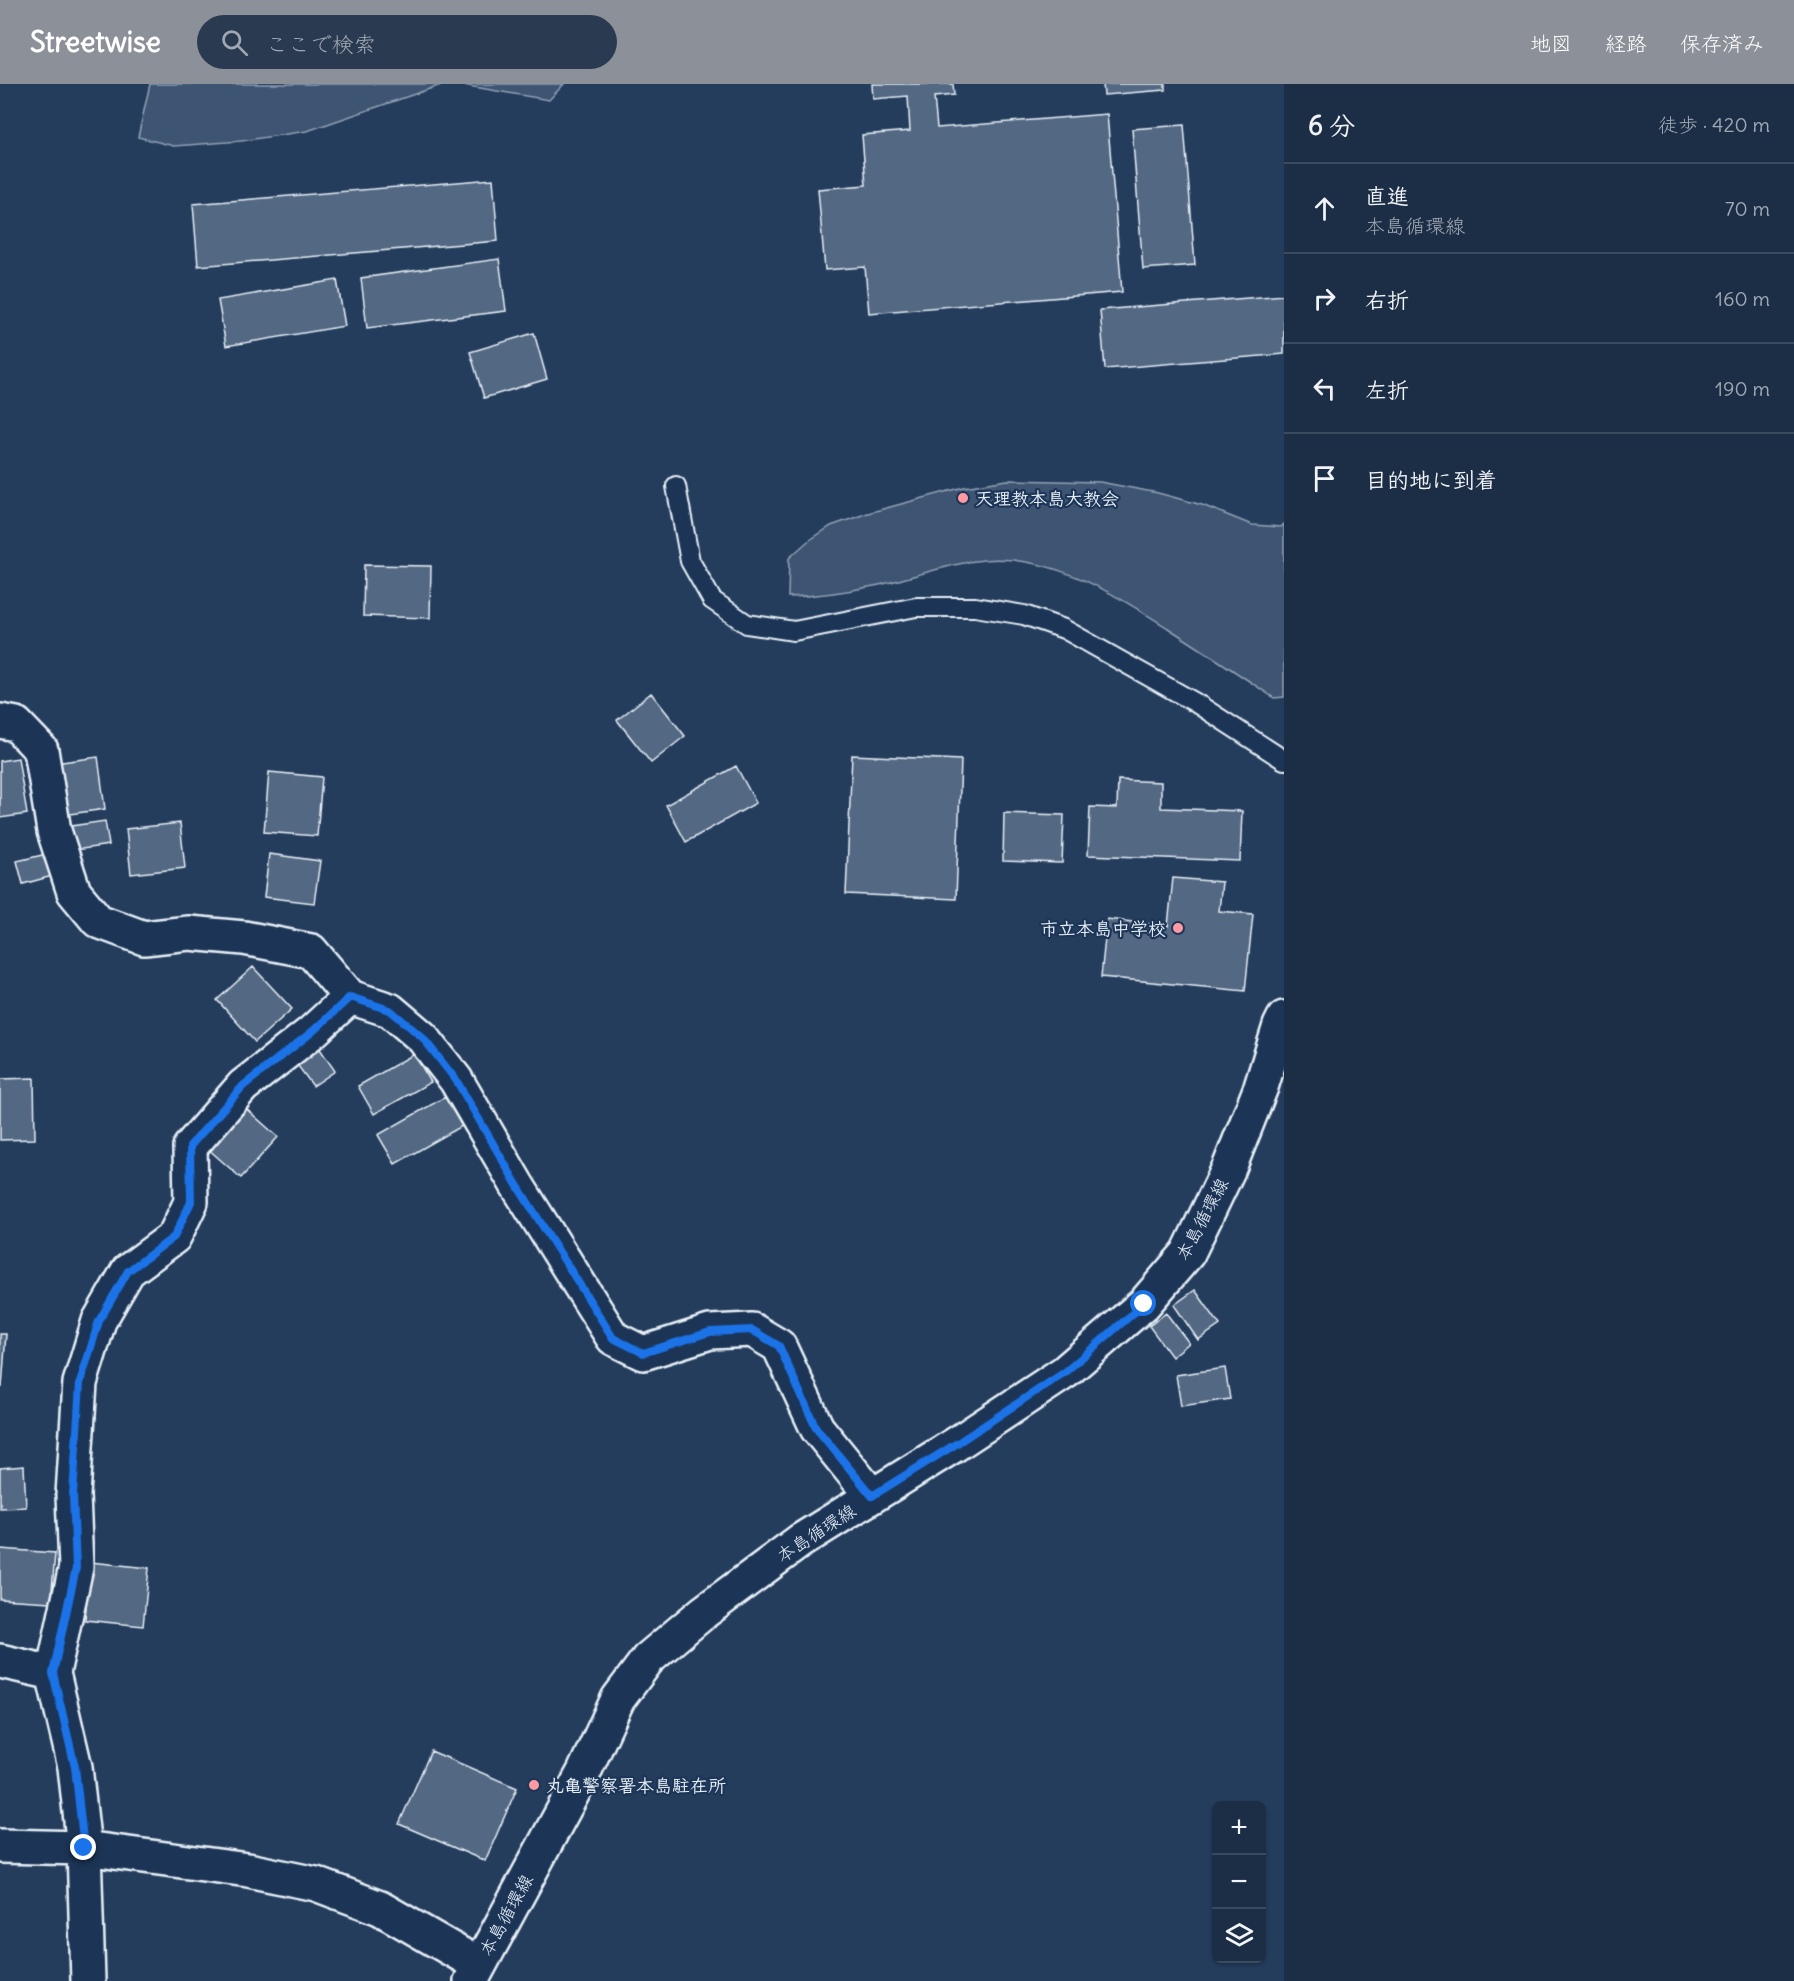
<!DOCTYPE html>
<html lang="ja">
<head>
<meta charset="utf-8">
<style>
	body { margin:0; font-family:Delius,"Klee One",sans-serif; background:#293a51; color:#f1f3f6 }
	.controls { position:absolute; right:18px; bottom:18px; display:grid; overflow:hidden; border-radius:9px; box-shadow:0 2px 4px #0004 }
	.controls button { width:54px; height:54px; display:grid; place-items:center; padding:0; border:0; border-bottom:2px solid #3a4a5f; background:#1c2e46; color:#f1f3f6; font:30px sans-serif }
	.stop { position:absolute; width:18px; height:18px; margin:-14px; border:4px solid #1a73e8; border-radius:50%; background:#fff }
	.stop.end { background:#1a73e8; border-color:#fff; box-shadow:0 2px 6px #0008 }
	.list { margin:0; padding:0; list-style:none }
	h2 { display:flex; justify-content:space-between; align-items:center; height:78px; margin:0; padding:0 24px; font-size:26px }
	h2 small { font-size:20px; font-weight:400; color:#a0a8b3 }
	.list li { display:grid; grid-template-columns:39px 1fr auto; gap:18px; align-items:center; box-sizing:border-box; height:90px; padding:0 24px; border-top:2px solid #3a4a5f }
	.list b { display:block; font-size:22px; white-space:nowrap }
	.list p { margin:0; font-size:20px; white-space:nowrap; color:#a0a8b3 }
	.list em { font-size:20px; font-style:normal; color:#a0a8b3 }
	.icon { flex:none; width:33px; height:33px; fill:none; stroke:currentColor; stroke-width:2; stroke-linecap:round; stroke-linejoin:round }
	.map { position:relative; flex:none; width:1284px; height:1897px; overflow:hidden }
	header { display:flex; align-items:center; gap:36px; box-sizing:border-box; height:84px; padding:0 30px; background:#8c9099; color:#fff }
	header strong { font-size:28px }
	nav { display:flex; gap:33px; margin-inline-start:auto; font-size:21px }
	.search { width:420px; height:54px; background:#293a51; display:flex; align-items:center; gap:15px; box-sizing:border-box; padding:0 21px; border-radius:33px; color:#a0a8b3; font-size:22px }
	main { display:flex }
	aside { flex:1; background:#1c2e46 }
	.map>svg:first-child { display:block }
	.green { fill:#3e5472; stroke:#93a2b5; stroke-width:1.5 }
	.building { fill:#536782; stroke:#e8f1f8; stroke-width:1.5 }
	.lines { fill:none; stroke-linecap:round; stroke-linejoin:round }
	.lane-casing { stroke:#e8f1f8; stroke-width:22 }
	.street-casing { stroke:#e8f1f8; stroke-width:38 }
	.secondary-casing { stroke:#e8f1f8; stroke-width:38 }
	.lane { stroke:#1d3557; stroke-width:18 }
	.street { stroke:#1d3557; stroke-width:33 }
	.secondary { stroke:#1d3557; stroke-width:33 }
	.route { stroke:#1a73e8; stroke-width:8 }
	.poi-dot { fill:#ff9aa2; stroke:#1d3557; stroke-width:2 }
	.labels { text-anchor:middle; dominant-baseline:central; stroke-width:4.5; stroke-linejoin:round; paint-order:stroke }
	.poi-label { font-size:18px; font-weight:bold; fill:#e8f1f8; stroke:#1d3557; text-anchor:start }
	.street-label { font-size:18px; fill:#e8f1f8; stroke:#1d3557 }
</style>
</head>
<body>
<header>
<strong>Streetwise</strong>
<div class="search"><svg class="icon" aria-label="search" viewBox="0 0 24 24"><circle cx="10" cy="10" r="6"/><path d="M15 15l6 6"/></svg>ここで検索</div>
<nav><a>地図</a><a>経路</a><a>保存済み</a></nav>
</header>
<main>
<div class="map">
<svg width="1284" height="1897" viewBox="0 0 1284 1897">
	<rect width="100%" height="100%" fill="#253d5d"/>
	<filter id="ink" filterUnits="userSpaceOnUse"><feTurbulence type="fractalNoise" baseFrequency=".0167" numOctaves="2"/><feDisplacementMap in="SourceGraphic" scale="12" xChannelSelector="R" yChannelSelector="G"/><feConvolveMatrix kernelMatrix="1 2 1 2 8 2 1 2 1" color-interpolation-filters="sRGB"/></filter>
	<g filter="url(#ink)">
		<path class="green" d="M150,0h294l-137,47 -66,10 -67,5 -36,-9z
			M457,0h107l-15,16z
			M1007,396l93,2 58,11 44,12 50,20 29,2 3,-3v173l-10,1c-35,-24 -70,-47 -106,-70 -57,-36 -123,-78 -193,-67 -34,5 -67,18 -101,25 -29,6 -57,10 -86,11l1,-39 18,-16 24,-16 37,-13 96,-26z"/>
		<path class="building" d="M872,0h81l1,11 -20,2 3,31 170,-14 15,178 -253,21 -4,-46 -40,3 -7,-81 48,-4 -4,-50 48,-4 -2,-35 -35,3z
			M1103,0h62v6l-61,5z
			M1184,41l11,140 -52,4 -11,-140z
			M493,95l5,62 -300,25 -5,-62z
			M499,175l7,52 -139,17 -6,-50z
			M337,196l8,46 -119,20 -8,-46z
			M1284,211v59l-179,15 -5,-59z
			M534,249l13,46 -63,19 -14,-46z
			M364,481l67,1 -1,52 -67,-2z
			M651,609l34,43 -34,27 -34,-43z
			M852,671l109,5 -5,139 -110,-5z
			M98,673l7,52 -42,6 -8,-52z
			M18,674l9,56 -27,4v-57z
			M736,682l20,37 -70,39 -20,-37z
			M269,688l53,5 -5,59 -53,-4z
			M1118,696l43,2v26l81,3 -2,50 -152,-6 2,-48 27,1z
			M1004,729l60,2 -2,48 -59,-2z
			M105,737l4,24 -41,6 -3,-24z
			M180,739l5,45 -54,6 -5,-45z
			M51,769l5,22 -33,9 -6,-23z
			M269,770l51,7 -6,42 -50,-6z
			M1173,794l49,4 -3,29 34,3 -8,77 -144,-14 6,-58 61,7z
			M253,883l39,42 -37,33 -38,-42z
			M318,962l17,25 -22,15 -18,-24z
			M414,970l17,28 -57,32 -16,-28z
			M34,994l1,61 -35,1v-61z
			M445,1013l17,29 -67,38 -17,-29z
			M243,1022l35,31 -37,41 -34,-30z
			M1195,1206l25,35 -22,15 -24,-35z
			M1166,1229l23,30 -17,14 -23,-31z
			M0,1250h6l-4,53 -2,-1z
			M1225,1284l5,31 -49,7 -5,-31z
			M24,1382l2,41 -26,1v-40z
			M0,1465l55,4 -4,49 -51,-3z
			M90,1478l59,6 -6,58 -58,-6z
			M431,1667l86,37 -32,73 -86,-37z"/>
		<g class="lines">
			<g class="lane-casing">
				<path id="lane" d="M676,402l14,75 22,39 35,24 47,7 122,-24h59l49,8 40,14 132,74 88,57"/>
			</g>
			<g class="street-casing">
				<path id="street" d="M0,637l16,3 25,26 13,81 20,61 24,29 46,17 45,-5 55,5 67,13 39,46 40,13 33,28 33,42 61,105 96,153 30,15 67,-21 42,-2 27,16 38,82 55,68
					M0,1577l53,12 22,94 9,81 4,133
					M53,1589l23,-106 -3,-72 7,-112 19,-62 29,-50 46,-34 17,-35 -1,-55 53,-61 69,-54 38,-35
					M0,1762l84,2 164,22 68,14 64,24 99,57"/>
			</g>
			<g class="secondary-casing">
				<path id="secondary" d="M471,1897l113,-209 34,-73 30,-40 56,-47 96,-71 156,-97 109,-72 79,-68 44,-51 41,-85 32,-81 19,-61 4,-8"/>
			</g>
			<use href="#lane" class="lane"/>
			<use href="#street" class="street"/>
			<use href="#secondary" class="secondary"/>
		</g>
	</g>
	<g class="lines" filter="url(#ink)">
		<path class="route" d="M84,1764l-9,-81 -22,-94 23,-105 -3,-73 7,-112 19,-62 29,-50 46,-34 17,-35 -1,-56 53,-60 69,-54 38,-35 40,13 33,28 33,42 61,105 96,153 30,15 67,-21 42,-2 27,16 37,82 56,68 84,-52 109,-72 79,-68"/>
	</g>
	<g class="poi-dot">
		<circle cx="963" cy="414" r="6"/>
		<circle cx="1178" cy="844" r="6"/>
		<circle cx="534" cy="1701" r="6"/>
	</g>
	<g class="labels">
		<g class="poi-label">
			<text x="975" y="414">天理教本島大教会</text>
			<text x="1166" y="844" text-anchor="end">市立本島中学校</text>
			<text x="546" y="1701">丸亀警察署本島駐在所</text>
		</g>
		<g class="street-label">
			<text transform="translate(1202 1135) rotate(-62)">本島循環線</text>
			<text transform="translate(816 1449) rotate(-33)">本島循環線</text>
			<text transform="translate(506 1831) rotate(-61)">本島循環線</text>
		</g>
	</g>
</svg>
<div class="controls">
<button>+</button>
<button>−</button>
<button><svg class="icon" aria-label="layers" viewBox="0 0 24 24"><path d="M12 4l9 5-9 5-9-5zM3 14l9 5 9-5"/></svg></button>
</div>
<div class="stop" style="left:1144px;top:1220px"></div>
<div class="stop end" style="left:84px;top:1764px"></div>
</div>
<aside>
<h2>6 分<small>徒歩 · 420 m</small></h2>
<ul class="list">
<li><svg class="icon" aria-label="ahead" viewBox="0 0 24 24"><path d="M12 20V5M6 11l6-6 6 6"/></svg><div><b>直進</b><p>本島循環線</p></div><em>70 m</em></li>
<li><svg class="icon" aria-label="right" viewBox="0 0 24 24"><path d="M7 20v-9h11M14 6l5 5-5 5"/></svg><div><b>右折</b></div><em>160 m</em></li>
<li><svg class="icon" aria-label="left" viewBox="0 0 24 24"><path d="M17 20v-9H6M10 6l-5 5 5 5"/></svg><div><b>左折</b></div><em>190 m</em></li>
<li><svg class="icon" aria-label="arrive" viewBox="0 0 24 24"><path d="M6 21V4h12l-3 4 3 4H6"/></svg><div><b>目的地に到着</b></div></li>
</ul>
</aside>
</main>
</body>
</html>
